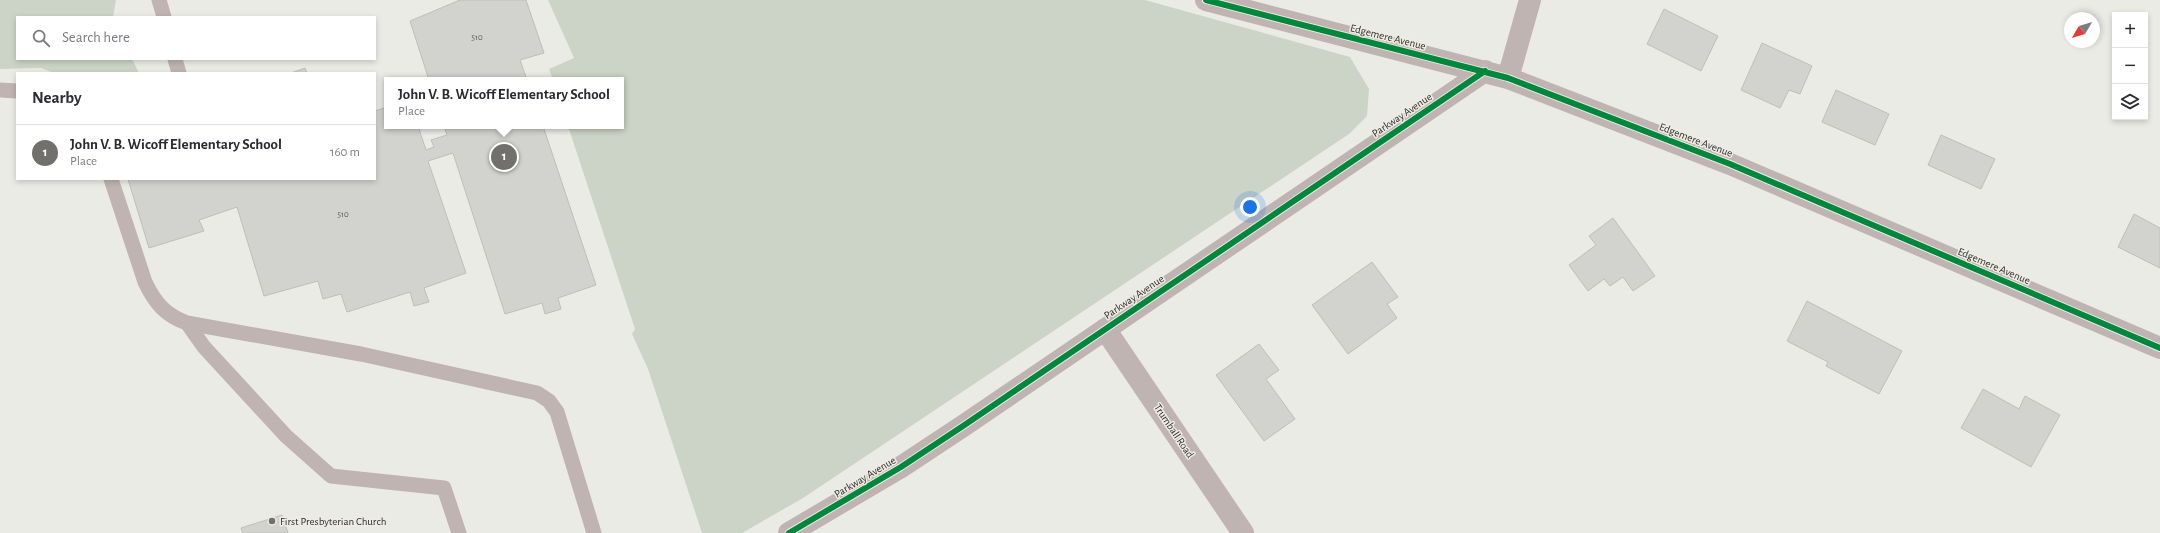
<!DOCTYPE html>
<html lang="en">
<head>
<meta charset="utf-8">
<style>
	body { margin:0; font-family:"Alegreya Sans",sans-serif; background:#f7f7f7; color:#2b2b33 }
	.controls { position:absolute; right:12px; top:12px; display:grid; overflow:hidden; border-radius:0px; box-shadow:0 2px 6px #0003 }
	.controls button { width:36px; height:36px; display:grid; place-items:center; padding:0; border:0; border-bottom:1px solid #e1e1e2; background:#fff; color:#2b2b33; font:20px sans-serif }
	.compass { position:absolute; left:2064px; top:12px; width:36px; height:36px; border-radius:50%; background:#fff; box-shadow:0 2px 6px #0003; rotate:232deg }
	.you { position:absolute; left:1250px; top:207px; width:14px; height:14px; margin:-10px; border:3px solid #fff; border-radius:50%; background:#1a73e8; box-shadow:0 0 0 6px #1a73e833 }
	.badge { display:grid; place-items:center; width:26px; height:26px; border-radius:50%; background:#71706c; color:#fff; font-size:13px; font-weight:700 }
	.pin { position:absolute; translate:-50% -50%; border:2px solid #fff; box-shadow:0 1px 4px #0006 }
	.popup { position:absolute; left:384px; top:77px; width:240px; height:52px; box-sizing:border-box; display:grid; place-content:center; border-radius:0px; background:#fff; filter:drop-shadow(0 1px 3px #0005); font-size:13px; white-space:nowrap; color:#7c7c81 }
	.popup b { font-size:15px; color:#2b2b33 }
	.popup::after { content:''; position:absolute; left:50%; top:100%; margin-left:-8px; border:8px solid transparent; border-top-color:#fff }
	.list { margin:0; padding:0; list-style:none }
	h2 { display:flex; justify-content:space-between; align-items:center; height:52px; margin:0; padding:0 16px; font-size:17px }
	h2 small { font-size:13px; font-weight:400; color:#7c7c81 }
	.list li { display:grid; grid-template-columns:26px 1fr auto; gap:12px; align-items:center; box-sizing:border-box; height:56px; padding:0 16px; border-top:1px solid #e1e1e2 }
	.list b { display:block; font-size:15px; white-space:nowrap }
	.list p { margin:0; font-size:13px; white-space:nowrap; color:#7c7c81 }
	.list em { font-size:13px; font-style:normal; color:#7c7c81 }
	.icon { flex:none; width:22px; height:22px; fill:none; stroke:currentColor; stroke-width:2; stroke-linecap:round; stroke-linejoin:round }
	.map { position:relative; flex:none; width:2160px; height:533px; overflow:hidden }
	.search { position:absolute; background:#fff; box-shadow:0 2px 6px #0003; left:16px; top:16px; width:360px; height:44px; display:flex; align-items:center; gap:10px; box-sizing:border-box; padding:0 14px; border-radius:0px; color:#7c7c81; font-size:15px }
	.panel { position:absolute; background:#fff; box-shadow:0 2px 6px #0003; left:16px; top:72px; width:360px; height:108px; border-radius:0px }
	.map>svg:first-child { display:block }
	.green { fill:#ccd4c7 }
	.building { fill:#d2d2ce; stroke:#bebeba }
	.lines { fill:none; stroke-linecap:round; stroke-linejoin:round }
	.service { stroke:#bfb4b1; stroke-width:15 }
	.minor { stroke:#bfb4b1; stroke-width:22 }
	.cycleway-casing { stroke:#eeece3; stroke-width:8 }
	.cycleway { stroke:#00873e; stroke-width:6 }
	.poi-dot { fill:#71706c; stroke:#eeece3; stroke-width:1.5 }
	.labels { text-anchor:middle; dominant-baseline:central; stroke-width:3; stroke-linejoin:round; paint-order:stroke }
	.number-label { font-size:9px; fill:#5a5956 }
	.street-label { font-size:11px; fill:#2f2e2b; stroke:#eeece3 }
	.poi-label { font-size:11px; fill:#2f2e2b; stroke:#eeece3; text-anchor:start }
</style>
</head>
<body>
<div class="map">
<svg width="2160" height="533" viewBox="0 0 2160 533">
	<rect width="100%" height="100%" fill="#ebebe6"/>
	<path class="green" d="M0,0h116l-3,17h-96v42h115l7,14h-85l-13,-5 -41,1z
		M548,0h597l205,57 19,32 -2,27 -18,18 -546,364 -61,35h-40l-54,-164 -16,-35 3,-5 -67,-203h53v-46h-68l-4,-11 25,-11z"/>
	<path class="building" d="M460,0h66l18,53 -24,7 7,20h-98l-19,-59z
		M1664,9l54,27 -17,35 -54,-27z
		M1762,43l50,23 -12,28 -11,-4 -9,18 -39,-18z
		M305,68l2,5h-16z
		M1836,90l53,24 -14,31 -53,-23z
		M387,107v19h31l8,24 8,-3 -3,-7 16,-5 -3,-9h99l53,159 -38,13 3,11 -16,5 -3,-11 -37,11 -52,-161 -25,8 38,112 -42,15 5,14 -15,4 -4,-14 -63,20 -6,-18 -18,5 -5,-18 -54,15 -27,-89 -38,13 5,11 -55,17 -21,-69h247v-68z
		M1941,135l54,24 -14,30 -53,-24z
		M2134,214l26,14v40l-42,-21z
		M1613,218l42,58 -22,15 -10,-14 -13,9 -6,-7 -16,12 -19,-26 27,-20 -7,-9z
		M1372,262l26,35 -11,7 10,14 -49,36 -36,-49z
		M1807,301l95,50 -23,43 -53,-28 2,-4 -41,-21z
		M1259,344l20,26 -13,9 29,40 -31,22 -48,-66z
		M1983,389l36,20 6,-13 35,19 -29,52 -70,-39z
		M282,515l6,18h-45l-2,-5z"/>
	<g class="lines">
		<path class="service" d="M159,0l5,17
			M175,59l4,14
			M0,90l17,1
			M111,179l34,103c10,21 20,33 42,41l174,31 176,39 12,8 8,11 37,121
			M187,323l17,24 82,89 45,40 113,12 15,45"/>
		<path class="minor" d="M1206,0l302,78 222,86 430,184
			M1508,78l22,-78
			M1105,329l138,204
			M789,533l112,-66 62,-41 522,-355"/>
		<g class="cycleway-casing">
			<path id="cycleway" d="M1206,0l302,78 222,86 430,184
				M789,533l112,-66 62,-41 522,-355"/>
		</g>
		<use href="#cycleway" class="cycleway"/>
	</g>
	<circle class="poi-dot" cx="272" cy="521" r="4"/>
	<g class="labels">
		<g class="number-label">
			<text x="477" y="37">510</text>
			<text x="343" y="214">510</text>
		</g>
		<g class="street-label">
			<text transform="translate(1388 37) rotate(14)">Edgemere Avenue</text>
			<text transform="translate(1402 115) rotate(-34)">Parkway Avenue</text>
			<text transform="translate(1696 140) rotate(21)">Edgemere Avenue</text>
			<text transform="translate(1994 266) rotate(23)">Edgemere Avenue</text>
			<text transform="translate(1134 297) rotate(-34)">Parkway Avenue</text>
			<text transform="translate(1174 431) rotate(56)">Trumball Road</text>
			<text transform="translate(865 477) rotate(-31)">Parkway Avenue</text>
		</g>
		<g class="poi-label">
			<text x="280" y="521">First Presbyterian Church</text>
		</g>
	</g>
</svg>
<div class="controls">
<button>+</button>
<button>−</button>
<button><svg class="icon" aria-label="layers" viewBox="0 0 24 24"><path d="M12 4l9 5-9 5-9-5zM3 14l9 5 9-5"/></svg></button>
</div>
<svg class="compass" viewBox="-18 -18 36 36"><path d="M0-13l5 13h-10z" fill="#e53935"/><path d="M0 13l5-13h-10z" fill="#7c7c81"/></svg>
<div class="you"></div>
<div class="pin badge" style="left:504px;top:157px">1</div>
<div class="popup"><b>John V. B. Wicoff Elementary School</b>Place</div>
<div class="search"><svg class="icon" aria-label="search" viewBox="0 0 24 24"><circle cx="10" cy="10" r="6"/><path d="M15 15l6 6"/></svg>Search here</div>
<section class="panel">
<h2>Nearby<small></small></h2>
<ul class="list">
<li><span class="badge">1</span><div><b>John V. B. Wicoff Elementary School</b><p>Place</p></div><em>160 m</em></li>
</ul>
</section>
</div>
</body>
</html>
